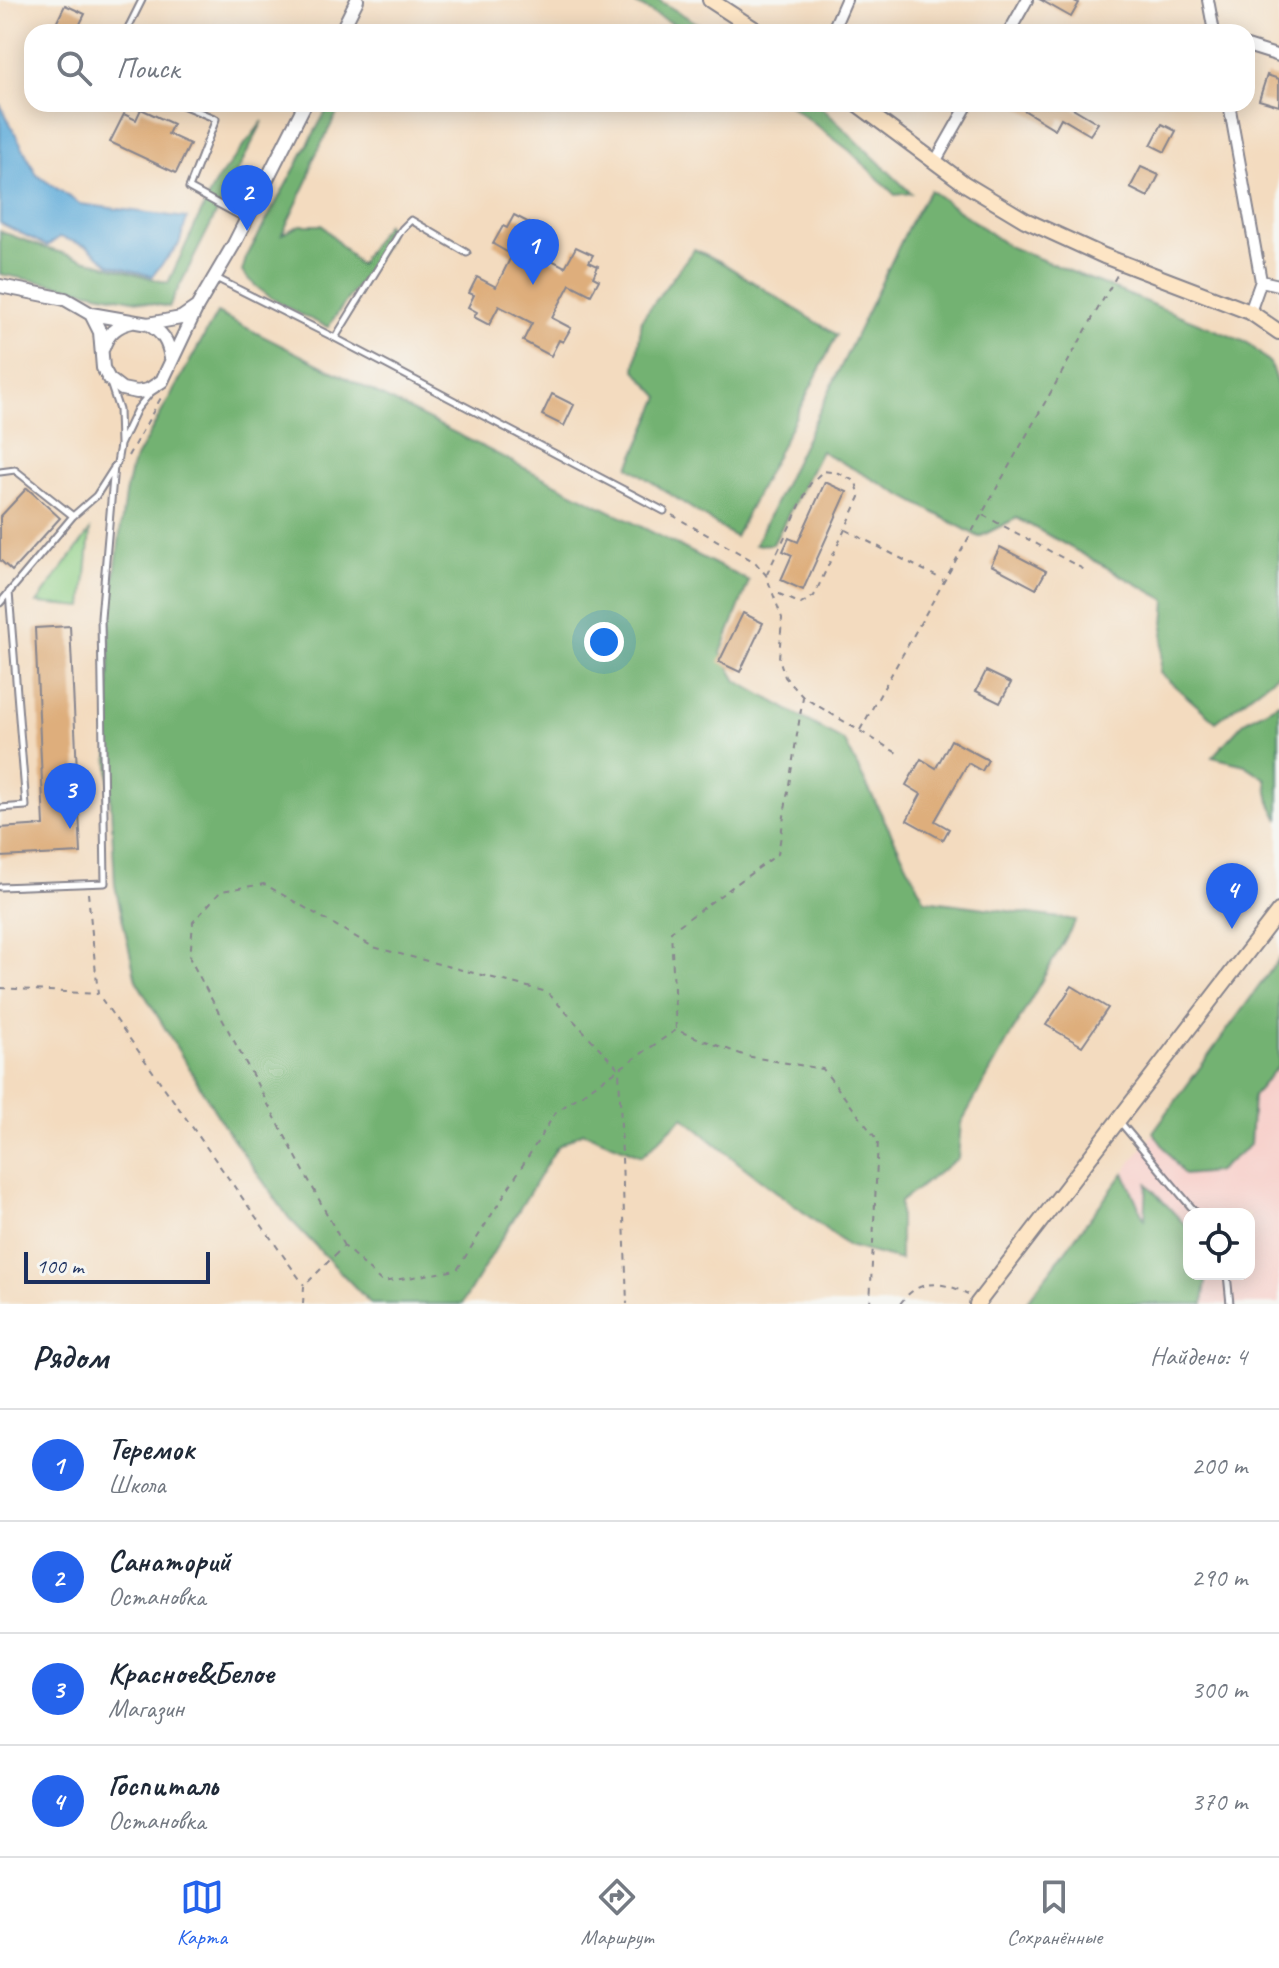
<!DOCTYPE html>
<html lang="ru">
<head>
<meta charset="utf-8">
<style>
	body { margin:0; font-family:Caveat,sans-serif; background:#f2f2f3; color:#1f2937 }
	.controls { position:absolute; right:24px; bottom:24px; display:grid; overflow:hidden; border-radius:16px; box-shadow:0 4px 20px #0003 }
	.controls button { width:72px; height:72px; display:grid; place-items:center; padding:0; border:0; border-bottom:2px solid #e0e1e3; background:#fff; color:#1f2937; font:40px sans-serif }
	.scale { position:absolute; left:24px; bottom:20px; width:186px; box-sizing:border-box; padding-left:8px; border:4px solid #1b2f5e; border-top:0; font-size:22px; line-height:28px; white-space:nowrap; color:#1b2f5e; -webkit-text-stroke:6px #f6f6f2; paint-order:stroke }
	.you { position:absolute; left:604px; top:642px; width:28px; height:28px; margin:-20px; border:6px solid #fff; border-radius:50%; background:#1a73e8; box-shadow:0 0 0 12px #1a73e833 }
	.badge { display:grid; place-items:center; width:52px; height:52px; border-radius:50%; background:#2563eb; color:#fff; font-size:26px; font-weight:700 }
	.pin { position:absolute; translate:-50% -66px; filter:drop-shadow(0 2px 4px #0008) }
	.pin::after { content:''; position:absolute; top:42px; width:28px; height:24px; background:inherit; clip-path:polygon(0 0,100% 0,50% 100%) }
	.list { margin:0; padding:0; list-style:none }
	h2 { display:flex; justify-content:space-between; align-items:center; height:104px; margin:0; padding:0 32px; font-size:34px }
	h2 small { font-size:26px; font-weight:400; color:#747a83 }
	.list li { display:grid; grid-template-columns:52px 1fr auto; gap:24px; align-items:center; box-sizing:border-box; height:112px; padding:0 32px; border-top:2px solid #e0e1e3 }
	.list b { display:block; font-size:30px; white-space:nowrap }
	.list p { margin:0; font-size:26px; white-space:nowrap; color:#747a83 }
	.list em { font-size:26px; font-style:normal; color:#747a83 }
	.icon { flex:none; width:44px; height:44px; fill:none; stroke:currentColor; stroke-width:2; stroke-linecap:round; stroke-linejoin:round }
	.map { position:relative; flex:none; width:1279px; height:1304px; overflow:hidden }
	.search { position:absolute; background:#fff; box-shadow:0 4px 20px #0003; left:24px; right:24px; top:24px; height:88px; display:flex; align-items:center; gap:20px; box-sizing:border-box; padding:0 28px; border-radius:24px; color:#747a83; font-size:30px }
	.sheet { height:552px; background:#fff }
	nav { display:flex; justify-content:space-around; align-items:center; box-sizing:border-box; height:112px; border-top:2px solid #e0e1e3; background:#fff; font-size:22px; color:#747a83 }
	nav a { display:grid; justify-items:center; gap:4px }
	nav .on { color:#2563eb }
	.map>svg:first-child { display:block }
	.built { fill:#f7d0cb; fill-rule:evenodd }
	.green { fill:#8fcf85; stroke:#557f72; stroke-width:2 }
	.forest { fill:#73b272; stroke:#477068; stroke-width:2 }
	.water { fill:#61acd9; stroke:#3e6e9c; stroke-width:2 }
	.building { fill:#deae7c }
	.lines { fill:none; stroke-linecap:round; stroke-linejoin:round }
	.service-casing { stroke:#87858e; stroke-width:9 }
	.minor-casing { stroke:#87858e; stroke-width:14 }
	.tertiary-casing { stroke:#87858e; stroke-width:16 }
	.secondary-casing { stroke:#87858e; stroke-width:18 }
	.path { stroke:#87858e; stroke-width:2; stroke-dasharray:6 6; stroke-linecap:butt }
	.service { stroke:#fff; stroke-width:5 }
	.minor { stroke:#fff; stroke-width:10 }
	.tertiary { stroke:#fff; stroke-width:12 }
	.secondary { stroke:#fde5c5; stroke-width:14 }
</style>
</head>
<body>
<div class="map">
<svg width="1279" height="1304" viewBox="0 0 1279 1304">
	<rect width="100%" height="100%" fill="#f6f6f2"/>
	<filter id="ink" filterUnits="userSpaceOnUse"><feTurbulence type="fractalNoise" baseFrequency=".0125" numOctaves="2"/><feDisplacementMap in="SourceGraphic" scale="16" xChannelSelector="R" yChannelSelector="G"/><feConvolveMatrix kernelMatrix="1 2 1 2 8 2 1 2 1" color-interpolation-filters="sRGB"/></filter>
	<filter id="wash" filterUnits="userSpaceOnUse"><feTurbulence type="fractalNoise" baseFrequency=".006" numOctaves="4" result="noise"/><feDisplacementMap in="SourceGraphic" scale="32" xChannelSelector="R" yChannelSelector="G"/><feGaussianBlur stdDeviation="1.8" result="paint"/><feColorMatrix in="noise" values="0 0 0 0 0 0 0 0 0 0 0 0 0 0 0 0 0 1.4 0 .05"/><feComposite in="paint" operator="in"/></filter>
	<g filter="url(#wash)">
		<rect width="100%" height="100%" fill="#f3dbbf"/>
		<path class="built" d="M1279,973v331h-255l119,-157zM1189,1214h60v60h-60z"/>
		<path class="green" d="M90,531l-7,76 -46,-4z"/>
		<path class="forest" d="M629,0h29l54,32h-24z
			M330,104h12l-29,56 -5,20 -26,54 18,-9h22l37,40 27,-41 4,5 -6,18 -56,80c-30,-13 -66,-30 -86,-55l4,-14z
			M788,104h30l93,89 -16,2 -45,-44z
			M263,121l-94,186 -169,-33v-43l45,17 123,35 47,-100z
			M930,190l78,56 240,97 22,20 9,27v283l-63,49 -56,-49 6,-73 -149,-82 -38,19 -158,-86 -48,93 -18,1 156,-324z
			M694,249l27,13 116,73 -102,202 -106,-70 31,-70 -25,-27 7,-51z
			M217,313l532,268 -28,72 16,28 108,61 80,158 151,20 -115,203 -3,35 -58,44v58l-52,-14 -108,-82 -57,-47 -41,39 -59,-24 -26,15 -95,157h-91l-82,-86 -67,-95 -86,-143 -21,-95 -7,-138 2,-134 15,-119 7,-29z
			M1279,703v117l-9,-18 -4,-23 -21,-14 -33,-8 32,-35z
			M1279,959v106l-26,31 -3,49 -34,27 -32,3 -31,-43z
			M1124,1173l21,48 2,-37 41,44 1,46h18l-4,30h-178z"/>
		<path class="water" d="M0,104l37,71 43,29 107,14 -8,26 -27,32 -42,-12 -23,-18 -27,-9 -13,9 -47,-23z"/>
		<g id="blocks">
			<path class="building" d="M1041,0h31l7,3 -8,14z
				M65,5l20,9 -9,18h-24z
				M1267,75l12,4v27l-20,-6z
				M1014,104h52l32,19 -8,12 -29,-17 -6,11z
				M141,109l32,15 -5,10 22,10 -14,29 -66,-31 14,-28 12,6z
				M1162,124l14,7 -11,21 -14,-7z
				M1141,167l18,8 -11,22 -18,-9z
				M514,215l27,14 -11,20 35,18 11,-20 17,8 -4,7 9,4 -5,11 6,3 -8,15 -21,-11 -18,34 19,10 -8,14 -4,-2 -8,16 -28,-15 9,-18 -33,-17 -10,19 -15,-8 3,-5 -9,-5 6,-12 -5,-2 8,-16 19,10 16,-32 -19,-11 10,-18 4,2z
				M552,394l22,11 -10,21 -22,-11z
				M825,482l22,10 -44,98 -22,-10 11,-25 -9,-4 6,-13 9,4z
				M27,488l33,30 -48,53 -12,-11v-43z
				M1000,547l46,24 -10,18 -45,-24z
				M743,613l20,10 -23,49 -21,-10z
				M70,626l11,227 -81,4v-29l44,-3 -9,-197z
				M986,671l25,12 -11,20 -24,-12z
				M951,740l37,20 -6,11 -14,-8 -33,58 14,8 -6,11 -36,-20 14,-26 -15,-9 15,-26 15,9z
				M1072,986l36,22 -26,38 -36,-21z"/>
		</g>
	</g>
	<g filter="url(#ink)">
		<use href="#blocks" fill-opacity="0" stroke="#87858e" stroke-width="2"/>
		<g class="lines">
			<g class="service-casing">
				<path id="service" d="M126,32l16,-32
					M180,104l36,15 -27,69 57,31
					M216,278l119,60 329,173
					M335,338l67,-109 9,-9 56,33
					M110,383l9,27 1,34
					M0,472l15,-2 58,46
					M0,603l73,-87 23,-20 21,-33 3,-18 17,-36 14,-17
					M0,808l26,-2 -17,-214
					M0,887l105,-4 -4,-265 13,-152
					M1121,1123l76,91
					M1227,1274l3,30"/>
			</g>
			<g class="minor-casing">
				<path id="minor" d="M1208,0l6,32
					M832,32l14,-32
					M1009,32l18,-32
					M1247,46l32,10
					M1229,104l32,177 -11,31
					M935,162l33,-58
					M1261,281l18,4"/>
			</g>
			<g class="tertiary-casing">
				<path id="tertiary" d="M341,32l16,-32
					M0,286l65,13 26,15 57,10 33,-6 16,-11
					M91,314l9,18 3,36 6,11 13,10 15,3 11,-2 14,-9 35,-74 37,-63 71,-140
					M148,324c15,9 20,17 23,34
					M103,348c5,-15 14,-23 29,-26"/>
			</g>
			<g class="secondary-casing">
				<path id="secondary" d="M710,0l49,32
					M857,104l108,80 60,36 79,36 146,56 29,20
					M977,1304l302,-393"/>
			</g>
			<path class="path" d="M128,456l34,-60
				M672,515l83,47 11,13 16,43 -3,40 6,19 18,20 94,56
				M983,515l102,55
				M846,530l97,50
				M767,574l43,-90 13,-13 16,2 17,9 4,15 -46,99 -13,8 -26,-12
				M860,730l257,-455
				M88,893l10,101 206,291
				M0,988l97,6
				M676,1029l-5,-98 107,-77 25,-157
				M344,1246l-154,-287 3,-37 28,-31 43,-7 109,63 174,45 72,77 8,235
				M303,1304l1,-18 40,-40 38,36 75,-12 99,-158 120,-82 70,26 77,13 55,72 -8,163
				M900,1304c18,-26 42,-23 68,-10"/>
			<use href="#service" class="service"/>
			<use href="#minor" class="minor"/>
			<use href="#tertiary" class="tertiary"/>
			<use href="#secondary" class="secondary"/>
		</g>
	</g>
</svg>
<div class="controls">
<button><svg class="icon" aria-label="locate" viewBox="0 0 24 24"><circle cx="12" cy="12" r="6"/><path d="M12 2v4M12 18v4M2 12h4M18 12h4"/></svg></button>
</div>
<div class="scale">100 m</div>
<div class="you"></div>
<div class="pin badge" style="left:533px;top:285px">1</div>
<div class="pin badge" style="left:247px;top:231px">2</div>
<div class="pin badge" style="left:70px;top:829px">3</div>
<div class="pin badge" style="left:1232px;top:929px">4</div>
<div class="search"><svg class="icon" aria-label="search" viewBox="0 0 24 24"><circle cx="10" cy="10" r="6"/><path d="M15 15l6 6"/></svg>Поиск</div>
</div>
<section class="sheet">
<h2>Рядом<small>Найдено: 4</small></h2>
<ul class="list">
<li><span class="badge">1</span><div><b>Теремок</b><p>Школа</p></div><em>200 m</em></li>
<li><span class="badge">2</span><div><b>Санаторий</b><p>Остановка</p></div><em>290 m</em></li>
<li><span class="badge">3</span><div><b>Красное&amp;Белое</b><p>Магазин</p></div><em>300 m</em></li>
<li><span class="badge">4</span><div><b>Госпиталь</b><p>Остановка</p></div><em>370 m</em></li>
</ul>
</section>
<nav>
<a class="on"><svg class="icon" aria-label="map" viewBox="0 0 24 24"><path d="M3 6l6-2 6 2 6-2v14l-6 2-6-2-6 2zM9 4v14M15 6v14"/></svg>Карта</a>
<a><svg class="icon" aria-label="directions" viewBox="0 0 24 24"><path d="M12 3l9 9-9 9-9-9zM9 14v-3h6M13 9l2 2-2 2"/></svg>Маршрут</a>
<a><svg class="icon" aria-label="saved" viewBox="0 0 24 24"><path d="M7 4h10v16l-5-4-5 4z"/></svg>Сохранённые</a>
</nav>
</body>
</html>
